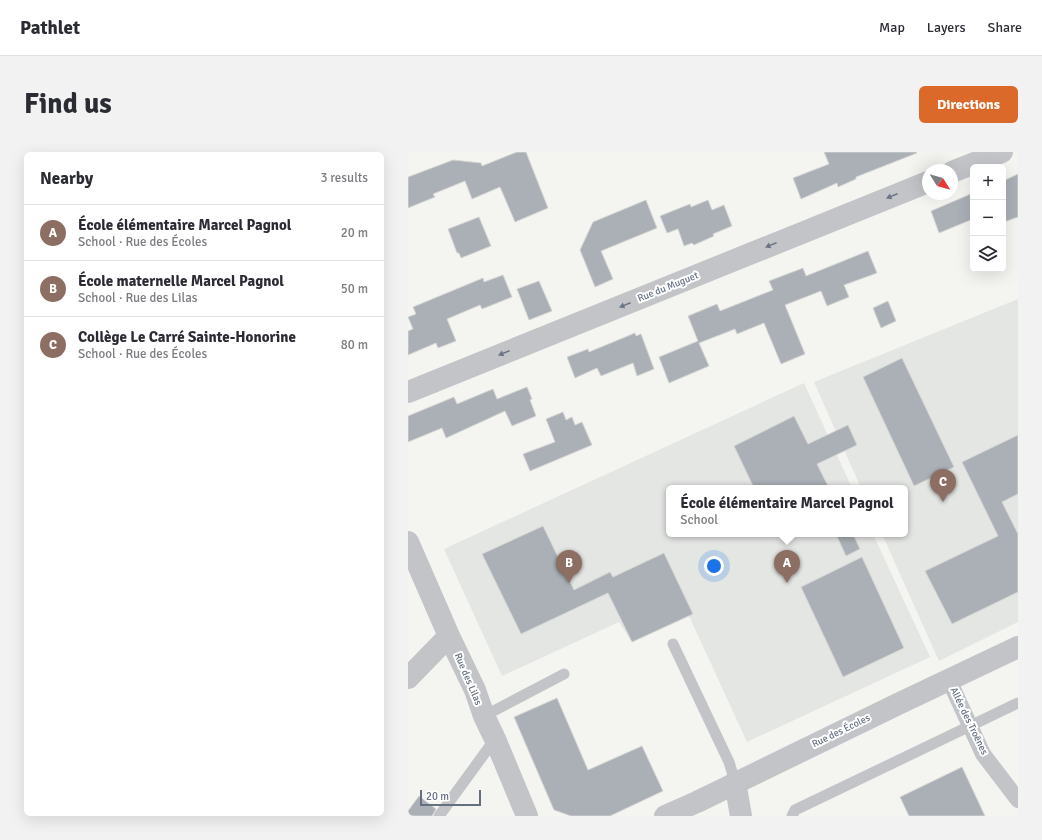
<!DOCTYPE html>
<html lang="en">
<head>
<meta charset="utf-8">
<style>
	body { margin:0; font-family:Signika,sans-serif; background:#f2f2f3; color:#2b2b33 }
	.controls { position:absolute; right:12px; top:12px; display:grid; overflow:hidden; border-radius:6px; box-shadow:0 4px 16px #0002 }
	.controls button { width:36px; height:36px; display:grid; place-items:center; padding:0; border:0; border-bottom:1px solid #e1e1e2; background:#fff; color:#2b2b33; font:20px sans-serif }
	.compass { position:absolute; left:514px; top:12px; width:36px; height:36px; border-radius:50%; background:#fff; box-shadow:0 4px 16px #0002; rotate:127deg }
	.scale { position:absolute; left:12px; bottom:10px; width:61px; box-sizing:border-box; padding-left:4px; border:2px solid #647080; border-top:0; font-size:11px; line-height:14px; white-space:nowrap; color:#647080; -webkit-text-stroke:3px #fff; paint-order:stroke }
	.you { position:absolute; left:306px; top:414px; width:14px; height:14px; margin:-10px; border:3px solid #fff; border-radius:50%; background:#1a73e8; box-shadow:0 0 0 6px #1a73e833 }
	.badge { display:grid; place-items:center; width:26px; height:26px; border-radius:50%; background:#da692a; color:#fff; font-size:13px; font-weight:700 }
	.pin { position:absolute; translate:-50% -33px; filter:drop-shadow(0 1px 2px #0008) }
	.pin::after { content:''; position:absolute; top:21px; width:14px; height:12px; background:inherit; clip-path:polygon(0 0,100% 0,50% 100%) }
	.popup { position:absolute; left:258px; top:333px; width:242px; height:52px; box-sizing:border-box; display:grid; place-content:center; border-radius:6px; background:#fff; filter:drop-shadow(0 1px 3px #0005); font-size:13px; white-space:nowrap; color:#7c7c81 }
	.popup b { font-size:15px; color:#2b2b33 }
	.popup::after { content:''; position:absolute; left:50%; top:100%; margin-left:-8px; border:8px solid transparent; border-top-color:#fff }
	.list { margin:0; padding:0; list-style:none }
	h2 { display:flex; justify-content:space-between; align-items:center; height:52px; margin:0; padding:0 16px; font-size:17px }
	h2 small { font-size:13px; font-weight:400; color:#7c7c81 }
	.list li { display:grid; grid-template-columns:26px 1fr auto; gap:12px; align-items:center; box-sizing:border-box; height:56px; padding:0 16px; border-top:1px solid #e1e1e2 }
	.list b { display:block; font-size:15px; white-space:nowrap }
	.list p { margin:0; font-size:13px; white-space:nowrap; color:#7c7c81 }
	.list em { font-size:13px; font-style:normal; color:#7c7c81 }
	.icon { flex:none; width:22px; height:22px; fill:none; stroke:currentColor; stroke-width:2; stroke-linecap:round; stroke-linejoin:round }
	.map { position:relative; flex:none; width:610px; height:664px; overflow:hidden; border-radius:6px }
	header { display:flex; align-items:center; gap:24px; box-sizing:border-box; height:56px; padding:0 20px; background:#fff; border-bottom:1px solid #e1e1e2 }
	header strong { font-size:19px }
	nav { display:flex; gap:22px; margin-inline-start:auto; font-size:14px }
	.intro { display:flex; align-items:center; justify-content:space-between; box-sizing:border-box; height:96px; padding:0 24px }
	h1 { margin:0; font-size:28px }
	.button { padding:10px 18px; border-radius:6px; background:#da692a; color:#fff; font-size:14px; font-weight:700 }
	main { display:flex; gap:24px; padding:0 24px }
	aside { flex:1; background:#fff; border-radius:6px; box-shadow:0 4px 16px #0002 }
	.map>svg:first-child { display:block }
	.built { fill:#e4e6e4 }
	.building { fill:#aab0b6; stroke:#d5d5d3 }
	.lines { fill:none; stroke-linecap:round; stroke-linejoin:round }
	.service { stroke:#c2c4c8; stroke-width:11 }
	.pedestrian { stroke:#c2c4c8; stroke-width:16 }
	.minor { stroke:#c2c4c8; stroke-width:22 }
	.oneway { fill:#697484 }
	.labels { text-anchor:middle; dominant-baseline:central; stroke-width:4; stroke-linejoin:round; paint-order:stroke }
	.street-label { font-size:10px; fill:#647080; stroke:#fff }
</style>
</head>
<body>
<header>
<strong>Pathlet</strong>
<nav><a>Map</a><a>Layers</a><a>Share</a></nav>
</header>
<div class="intro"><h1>Find us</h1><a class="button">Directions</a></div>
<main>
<aside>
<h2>Nearby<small>3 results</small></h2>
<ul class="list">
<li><span class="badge" style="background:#8d6e63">A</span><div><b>École élémentaire Marcel Pagnol</b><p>School · Rue des Écoles</p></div><em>20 m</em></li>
<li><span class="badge" style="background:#8d6e63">B</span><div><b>École maternelle Marcel Pagnol</b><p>School · Rue des Lilas</p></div><em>50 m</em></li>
<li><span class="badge" style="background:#8d6e63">C</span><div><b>Collège Le Carré Sainte-Honorine</b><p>School · Rue des Écoles</p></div><em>80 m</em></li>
</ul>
</aside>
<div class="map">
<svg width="610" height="664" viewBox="0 0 610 664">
	<rect width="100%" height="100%" fill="#f4f4f0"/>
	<path class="built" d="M610,147v323l-79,39 -57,-127h23v-46h-44l-47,-106z
		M396,231l48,105h-183v46h204l57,123 -183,85 -58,-126 -57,26 -13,-20 -117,54 -58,-127z"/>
	<path class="building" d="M109,0h9l22,56 -33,14 -15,-35 -28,12 -7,-18 -32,13 2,3 -27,11v-31l45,-17 28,3 1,3z
		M416,0h92l1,1 -61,24v2l-18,8 -1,-4 -36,16 -8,-21 36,-14z
		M610,22v43l-14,5 -1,-3v-38z
		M565,41v26l-34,14 -8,-22z
		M238,48l11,28 -56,23 12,28 -18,8 -15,-37 13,-28z
		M300,48l4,10 12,-5 8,21 -19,8 1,2 -20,9 -2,-2 -8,3 -6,-17 -11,4 -7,-17 30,-12 1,3z
		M71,65l12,29 -30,12 -2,-5h-2l-9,-24z
		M460,99l9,22 -33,12 5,12 -22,9 -6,-15 -36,14 20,49 -24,10 -17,-41 -27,11 -2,-5 -36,14 10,23 -40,17 -10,-26 39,-16 -10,-25 29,-12 3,7 53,-21 -4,-9 34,-13 3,8z
		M95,123l9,22 -30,12 -2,-4 -33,14 9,22 -18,7 -2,-5 -28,12v-24l5,-2 -5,-12 8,-3 -3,-7 70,-29 1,4z
		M131,129l13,30 -23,9 -12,-31z
		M480,149l8,20 -15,7 -8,-20z
		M227,181l1,3 5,-2 13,35 -17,7 -4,-13 -32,13 -4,-8 -22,10 -8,-21 21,-8 1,3z
		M494,206l52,109 -40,19 -51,-109z
		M119,235l5,12 -2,1 6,16 -24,10 -7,-15 -59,27 -4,-10 -34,14v-26l46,-19 3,7 36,-15 4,10z
		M155,260l3,8 6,-3 3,8 7,-3 10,23 -62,26 -7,-17 32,-12 -9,-23z
		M386,264l14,28 40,-19 9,20 -40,19 12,24h-75l-20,-42z
		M610,283v59l-16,8 16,32v58l-66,32 -27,-53 73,-35 -36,-74z
		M135,374l31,64 36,-18 3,5 51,-24 29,61 -61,28 -24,-49 -87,41 -39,-80z
		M428,382h17l7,15 -14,7z
		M454,405l42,91 -61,29 -42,-90z
		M149,546l31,72 54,-24 21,45 -53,25h-39l-17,-6 -40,-93z
		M554,615l23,49h-76l-9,-19z
		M11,644l17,13 -4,7h-24v-5z"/>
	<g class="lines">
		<path class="service" d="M265,492l56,118 6,20
			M76,564l80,-42
			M31,664l56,-77
			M384,664l3,-6 223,-107"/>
		<path class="pedestrian" d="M541,528l34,74 35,46"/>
		<path class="minor" d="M544,20l50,-20
			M0,240l520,-210
			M0,390l41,94 26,54 9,26 11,23 32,77
			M0,526l41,-42
			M327,630l6,34
			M257,664l32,-14 201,-98 120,-57"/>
	</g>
	<defs><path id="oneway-solid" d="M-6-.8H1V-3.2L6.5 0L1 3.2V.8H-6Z"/></defs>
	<g class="oneway">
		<use href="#oneway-solid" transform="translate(484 44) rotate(158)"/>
		<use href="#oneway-solid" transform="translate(363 93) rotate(158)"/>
		<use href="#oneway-solid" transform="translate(217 153) rotate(158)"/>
		<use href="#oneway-solid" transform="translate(96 201) rotate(158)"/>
	</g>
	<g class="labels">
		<g class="street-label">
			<text transform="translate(260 135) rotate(-22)">Rue du Muguet</text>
			<text transform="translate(60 527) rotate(67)">Rue des Lilas</text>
			<text transform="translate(561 569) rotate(64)">Allée des Troënes</text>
			<text transform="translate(433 579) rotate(-26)">Rue des Écoles</text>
		</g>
	</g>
</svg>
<div class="controls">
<button>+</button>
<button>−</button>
<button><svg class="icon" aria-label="layers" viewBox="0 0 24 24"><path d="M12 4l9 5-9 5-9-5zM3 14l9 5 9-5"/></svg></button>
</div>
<svg class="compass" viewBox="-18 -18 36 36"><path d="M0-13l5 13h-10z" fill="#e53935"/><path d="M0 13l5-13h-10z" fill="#7c7c81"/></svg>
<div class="scale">20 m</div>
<div class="you"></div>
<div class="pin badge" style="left:379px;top:431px;background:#8d6e63">A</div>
<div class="popup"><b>École élémentaire Marcel Pagnol</b>School</div>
<div class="pin badge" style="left:161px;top:431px;background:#8d6e63">B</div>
<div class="pin badge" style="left:535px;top:350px;background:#8d6e63">C</div>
</div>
</main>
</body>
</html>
